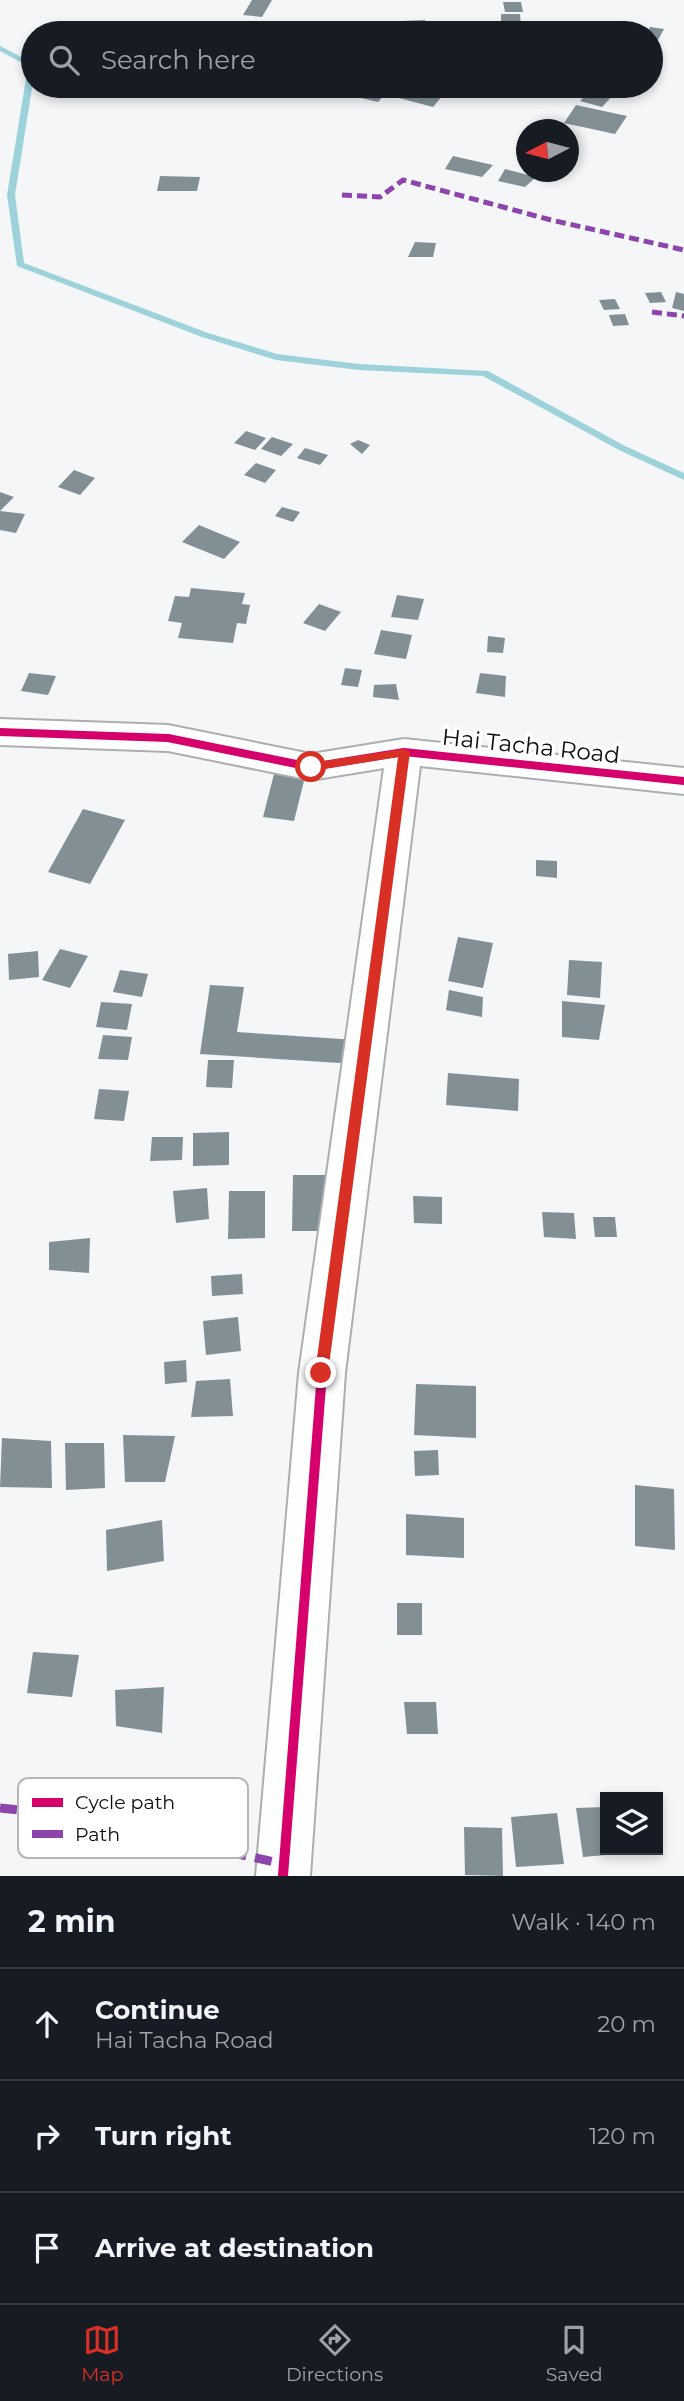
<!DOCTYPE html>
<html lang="en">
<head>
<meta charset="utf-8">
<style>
	body { margin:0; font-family:Montserrat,sans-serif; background:#242831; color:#f1f3f6 }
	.controls { position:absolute; right:21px; bottom:21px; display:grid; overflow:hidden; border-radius:0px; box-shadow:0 4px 10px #0003 }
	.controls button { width:63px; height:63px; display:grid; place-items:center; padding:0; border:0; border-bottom:2px solid #363941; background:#171b24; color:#f1f3f6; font:35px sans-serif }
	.compass { position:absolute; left:516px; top:119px; width:63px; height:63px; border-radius:50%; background:#171b24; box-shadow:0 4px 10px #0003; rotate:264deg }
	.stop { position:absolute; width:21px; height:21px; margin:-16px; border:5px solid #d93025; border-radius:50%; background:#fff }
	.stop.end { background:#d93025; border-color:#fff; box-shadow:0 2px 7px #0008 }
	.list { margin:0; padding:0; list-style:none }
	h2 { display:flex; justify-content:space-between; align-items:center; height:91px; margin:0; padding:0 28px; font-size:30px }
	h2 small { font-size:23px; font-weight:400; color:#9ea1a6 }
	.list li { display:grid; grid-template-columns:46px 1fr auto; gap:21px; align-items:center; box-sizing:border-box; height:112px; padding:0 28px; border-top:2px solid #363941 }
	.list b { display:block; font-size:26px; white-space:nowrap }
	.list p { margin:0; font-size:23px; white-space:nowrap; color:#9ea1a6 }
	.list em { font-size:23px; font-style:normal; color:#9ea1a6 }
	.icon { flex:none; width:38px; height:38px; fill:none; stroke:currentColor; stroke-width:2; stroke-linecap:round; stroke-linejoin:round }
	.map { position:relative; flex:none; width:684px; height:1876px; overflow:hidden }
	.search { position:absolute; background:#171b24; box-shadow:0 4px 10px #0003; left:21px; right:21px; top:21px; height:77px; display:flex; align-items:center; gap:18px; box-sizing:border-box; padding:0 24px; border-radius:38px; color:#9ea1a6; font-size:26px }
	.sheet { height:427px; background:#171b24 }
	nav { display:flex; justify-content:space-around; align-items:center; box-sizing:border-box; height:98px; border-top:2px solid #363941; background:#171b24; font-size:19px; color:#9ea1a6 }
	nav a { display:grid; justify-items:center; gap:4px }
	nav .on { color:#d93025 }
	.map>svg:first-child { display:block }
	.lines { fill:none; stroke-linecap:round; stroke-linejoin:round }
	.stream { fill:#9dd2db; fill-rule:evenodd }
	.building { fill:#829096 }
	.street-casing { stroke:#adaeaf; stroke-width:4 }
	.street { fill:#fdfefe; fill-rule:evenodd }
	.quiet-far1 { stroke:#8e44ad; stroke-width:5; stroke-dasharray:10 5; stroke-linecap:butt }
	.quiet { stroke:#8e44ad; stroke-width:9; stroke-dasharray:17 9; stroke-linecap:butt }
	.cycleway-far1-casing { stroke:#fff; stroke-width:12 }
	.cycleway-casing { stroke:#fff; stroke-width:15 }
	.cycleway-far1 { stroke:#d6006c; stroke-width:8 }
	.cycleway { stroke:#d6006c; stroke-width:10 }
	.route { fill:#d93025 }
	.labels { text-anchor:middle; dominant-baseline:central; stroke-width:7; stroke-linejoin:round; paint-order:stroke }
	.street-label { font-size:23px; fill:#0d0d0f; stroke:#fff }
	.key { fill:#fff; stroke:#b6b6b7; stroke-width:2 }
	.key-label { font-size:19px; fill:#0d0d0f }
</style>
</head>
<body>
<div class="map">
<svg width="684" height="1876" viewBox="0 0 684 1876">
	<rect width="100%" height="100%" fill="#f4f6f8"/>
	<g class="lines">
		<path class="stream" d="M0,46l33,17v19l-18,113 9,68 184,70 69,21 82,10 129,7 137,75 59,27v7l-65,-30 -136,-74 -124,-6 -83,-10 -74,-23 -185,-71 -10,-71 21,-129 -28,-15z"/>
	</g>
	<path class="building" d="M252,0h20l-10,17 -19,-2z
		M503,2h18l2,10h-18z
		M501,14h19l1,12 -20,-1z
		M425,20l2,9 -23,1 -1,-9z
		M294,23l20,4v6l-24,-2z
		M650,27l14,2 -6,11 -7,-1v-6h-4z
		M352,86h46l1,1 -6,7 -7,-1 -8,9 -34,-8z
		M409,86h4l31,8 -11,13 -34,-9z
		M591,89l22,6 -11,12 -22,-6z
		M576,105l51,11 -12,18 -51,-11z
		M453,156l40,9 -11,12 -37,-8z
		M505,169l31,8 -11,10 -27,-6z
		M160,176l40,1 -3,14h-40z
		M415,242l21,1 -3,14h-25z
		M661,292l5,10 -16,1 -5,-10z
		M676,292l8,2v17l-12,-3z
		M615,299l5,10 -16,1 -5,-10z
		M625,314l4,11 -16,1 -4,-11z
		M246,431l20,7 -11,12 -21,-7z
		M272,437l21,7 -12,12 -20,-7z
		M358,440l12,5 -8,9 -12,-10z
		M305,448l23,7 -8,10 -23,-7z
		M256,463l20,7 -11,13 -21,-8z
		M74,470l21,8 -15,17 -22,-8z
		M0,492l14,5 -14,14 25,3 -9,19 -16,-3z
		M282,507l18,5 -7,10 -18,-6z
		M199,525l41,17 -16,17 -42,-17z
		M191,588l54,5 -3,11 8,1 -4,19 -9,-1 -4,20 -55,-5 4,-15 -14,-2 7,-25 14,1z
		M397,595l27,4 -6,21 -27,-3z
		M319,604l22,8 -16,19 -22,-8z
		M381,630l31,5 -6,24 -32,-5z
		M488,636l17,2 -2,15 -16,-1z
		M345,668l17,2 -4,17 -17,-2z
		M29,673l27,3 -8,19 -27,-4z
		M480,673l26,3 -1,21 -29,-4z
		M396,684l3,16 -26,-3 1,-12z
		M275,770l31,3 -12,48 -31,-4z
		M83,809l42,11 -35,64 -42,-12z
		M536,860l21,1v17l-21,-2z
		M458,937l35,6 -10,45 -35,-7z
		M60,949l28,7 -18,32 -28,-8z
		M38,951l1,26 -30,3 -1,-26z
		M569,960l33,2 -2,36 -33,-3z
		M120,970l28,4 -6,23 -29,-5z
		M210,985l34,2 -7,45 120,8 -1,24 -156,-10z
		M449,990l34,7 -1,20 -36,-7z
		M562,1001l43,4 -6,35 -37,-3z
		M101,1002l31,2 -5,26 -31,-3z
		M103,1035l29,2 -4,23 -30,-1z
		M208,1060h26l-2,28 -26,-1z
		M448,1073l71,6 -1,32 -72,-6z
		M99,1089l30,2 -5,30 -30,-2z
		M229,1132v33l-36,1v-33z
		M152,1137h31l-1,23 -32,1z
		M293,1175h43l1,56h-45z
		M207,1188l2,31 -33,4 -3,-32z
		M229,1191h36v47l-37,1z
		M413,1196l29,1v27l-28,-1z
		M542,1212l32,1 2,26 -32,-2z
		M593,1217h22l2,20h-22z
		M90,1238l-1,35 -40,-3v-28z
		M242,1274l1,20 -31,2 -1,-20z
		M238,1317l3,34 -35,4 -3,-34z
		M186,1360l1,22 -22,2 -1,-22z
		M230,1379l3,37 -42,1 5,-36z
		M416,1384l60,2v52l-62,-3z
		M123,1435l52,1 -10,46h-40z
		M2,1438l49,3 1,47 -52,-1z
		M65,1443h39l1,45 -39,2z
		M438,1450l1,25 -24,1 -1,-25z
		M635,1485l39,4 1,61 -40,-4z
		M406,1514l58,4v40l-58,-3z
		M162,1520l2,41 -57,10 -1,-41z
		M397,1603h25v32h-25z
		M33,1652l46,3 -7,42 -45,-4z
		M164,1687l-2,46 -46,-7 -1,-36z
		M404,1702h32l2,32h-31z
		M605,1807v43h11l1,4 -34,3 -7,-49z
		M557,1813l7,51 -48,3 -5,-50z
		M464,1827l38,1 1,48 -38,-1z"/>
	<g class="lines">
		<g class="street-casing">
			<path id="street" d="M0,719l168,6 143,29 93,-15 280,29v26l-264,-28 -75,607 -35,503h-54l43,-503 85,-605 -73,12 -143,-29 -168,-6z"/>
		</g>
		<use href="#street" class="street"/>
		<path class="quiet-far1" d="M342,195l38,2 23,-17 148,40 133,30
			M652,312l32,4"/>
		<path class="quiet" d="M0,1808l48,5 236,51"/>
		<g class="cycleway-far1-casing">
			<path id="cycleway-far1" d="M0,732l168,6 143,29 93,-15 280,29
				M361,1075l43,-323"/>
		</g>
		<g class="cycleway-casing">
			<path id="cycleway" d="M283,1876l39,-503 40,-300"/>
		</g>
		<use href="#cycleway-far1" class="cycleway-far1"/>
		<use href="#cycleway" class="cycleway"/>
	</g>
	<path class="route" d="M404,749l6,3 -82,621 -7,6 -6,-6 83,-616 -87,14 -5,-4 5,-4z"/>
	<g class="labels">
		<g class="street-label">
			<text transform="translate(531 746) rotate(6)">Hai Tacha Road</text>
		</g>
	</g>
	<rect x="18" y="1778" width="230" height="80" rx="10" class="key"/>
	<rect x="32" y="1798" width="31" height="9" fill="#d6006c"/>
	<rect x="32" y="1830" width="31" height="8" fill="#8e44ad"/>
	<g class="key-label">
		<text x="75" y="1809">Cycle path</text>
		<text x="75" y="1841">Path</text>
	</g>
</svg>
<div class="controls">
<button><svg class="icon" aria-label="layers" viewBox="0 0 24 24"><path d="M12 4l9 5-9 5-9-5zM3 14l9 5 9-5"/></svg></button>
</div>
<svg class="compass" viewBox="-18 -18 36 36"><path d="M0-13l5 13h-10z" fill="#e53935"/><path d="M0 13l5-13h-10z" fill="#9ea1a6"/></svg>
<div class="stop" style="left:311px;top:767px"></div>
<div class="stop end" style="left:321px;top:1373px"></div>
<div class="search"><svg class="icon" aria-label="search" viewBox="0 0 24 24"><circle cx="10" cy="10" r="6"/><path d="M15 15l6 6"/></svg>Search here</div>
</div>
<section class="sheet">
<h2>2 min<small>Walk · 140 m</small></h2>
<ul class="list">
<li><svg class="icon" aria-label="ahead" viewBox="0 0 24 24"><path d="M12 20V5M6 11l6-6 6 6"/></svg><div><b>Continue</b><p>Hai Tacha Road</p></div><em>20 m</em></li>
<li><svg class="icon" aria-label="right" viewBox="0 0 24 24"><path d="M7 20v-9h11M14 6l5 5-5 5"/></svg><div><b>Turn right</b></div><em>120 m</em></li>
<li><svg class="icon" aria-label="arrive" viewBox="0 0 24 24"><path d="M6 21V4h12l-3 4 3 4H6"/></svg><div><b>Arrive at destination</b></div></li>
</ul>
</section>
<nav>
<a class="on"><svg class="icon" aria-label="map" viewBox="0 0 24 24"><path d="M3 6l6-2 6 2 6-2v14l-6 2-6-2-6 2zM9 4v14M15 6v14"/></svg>Map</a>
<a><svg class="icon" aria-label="directions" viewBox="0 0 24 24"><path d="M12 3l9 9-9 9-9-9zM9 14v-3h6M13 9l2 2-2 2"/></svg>Directions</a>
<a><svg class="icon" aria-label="saved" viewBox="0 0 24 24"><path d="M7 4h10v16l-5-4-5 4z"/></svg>Saved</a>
</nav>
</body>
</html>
